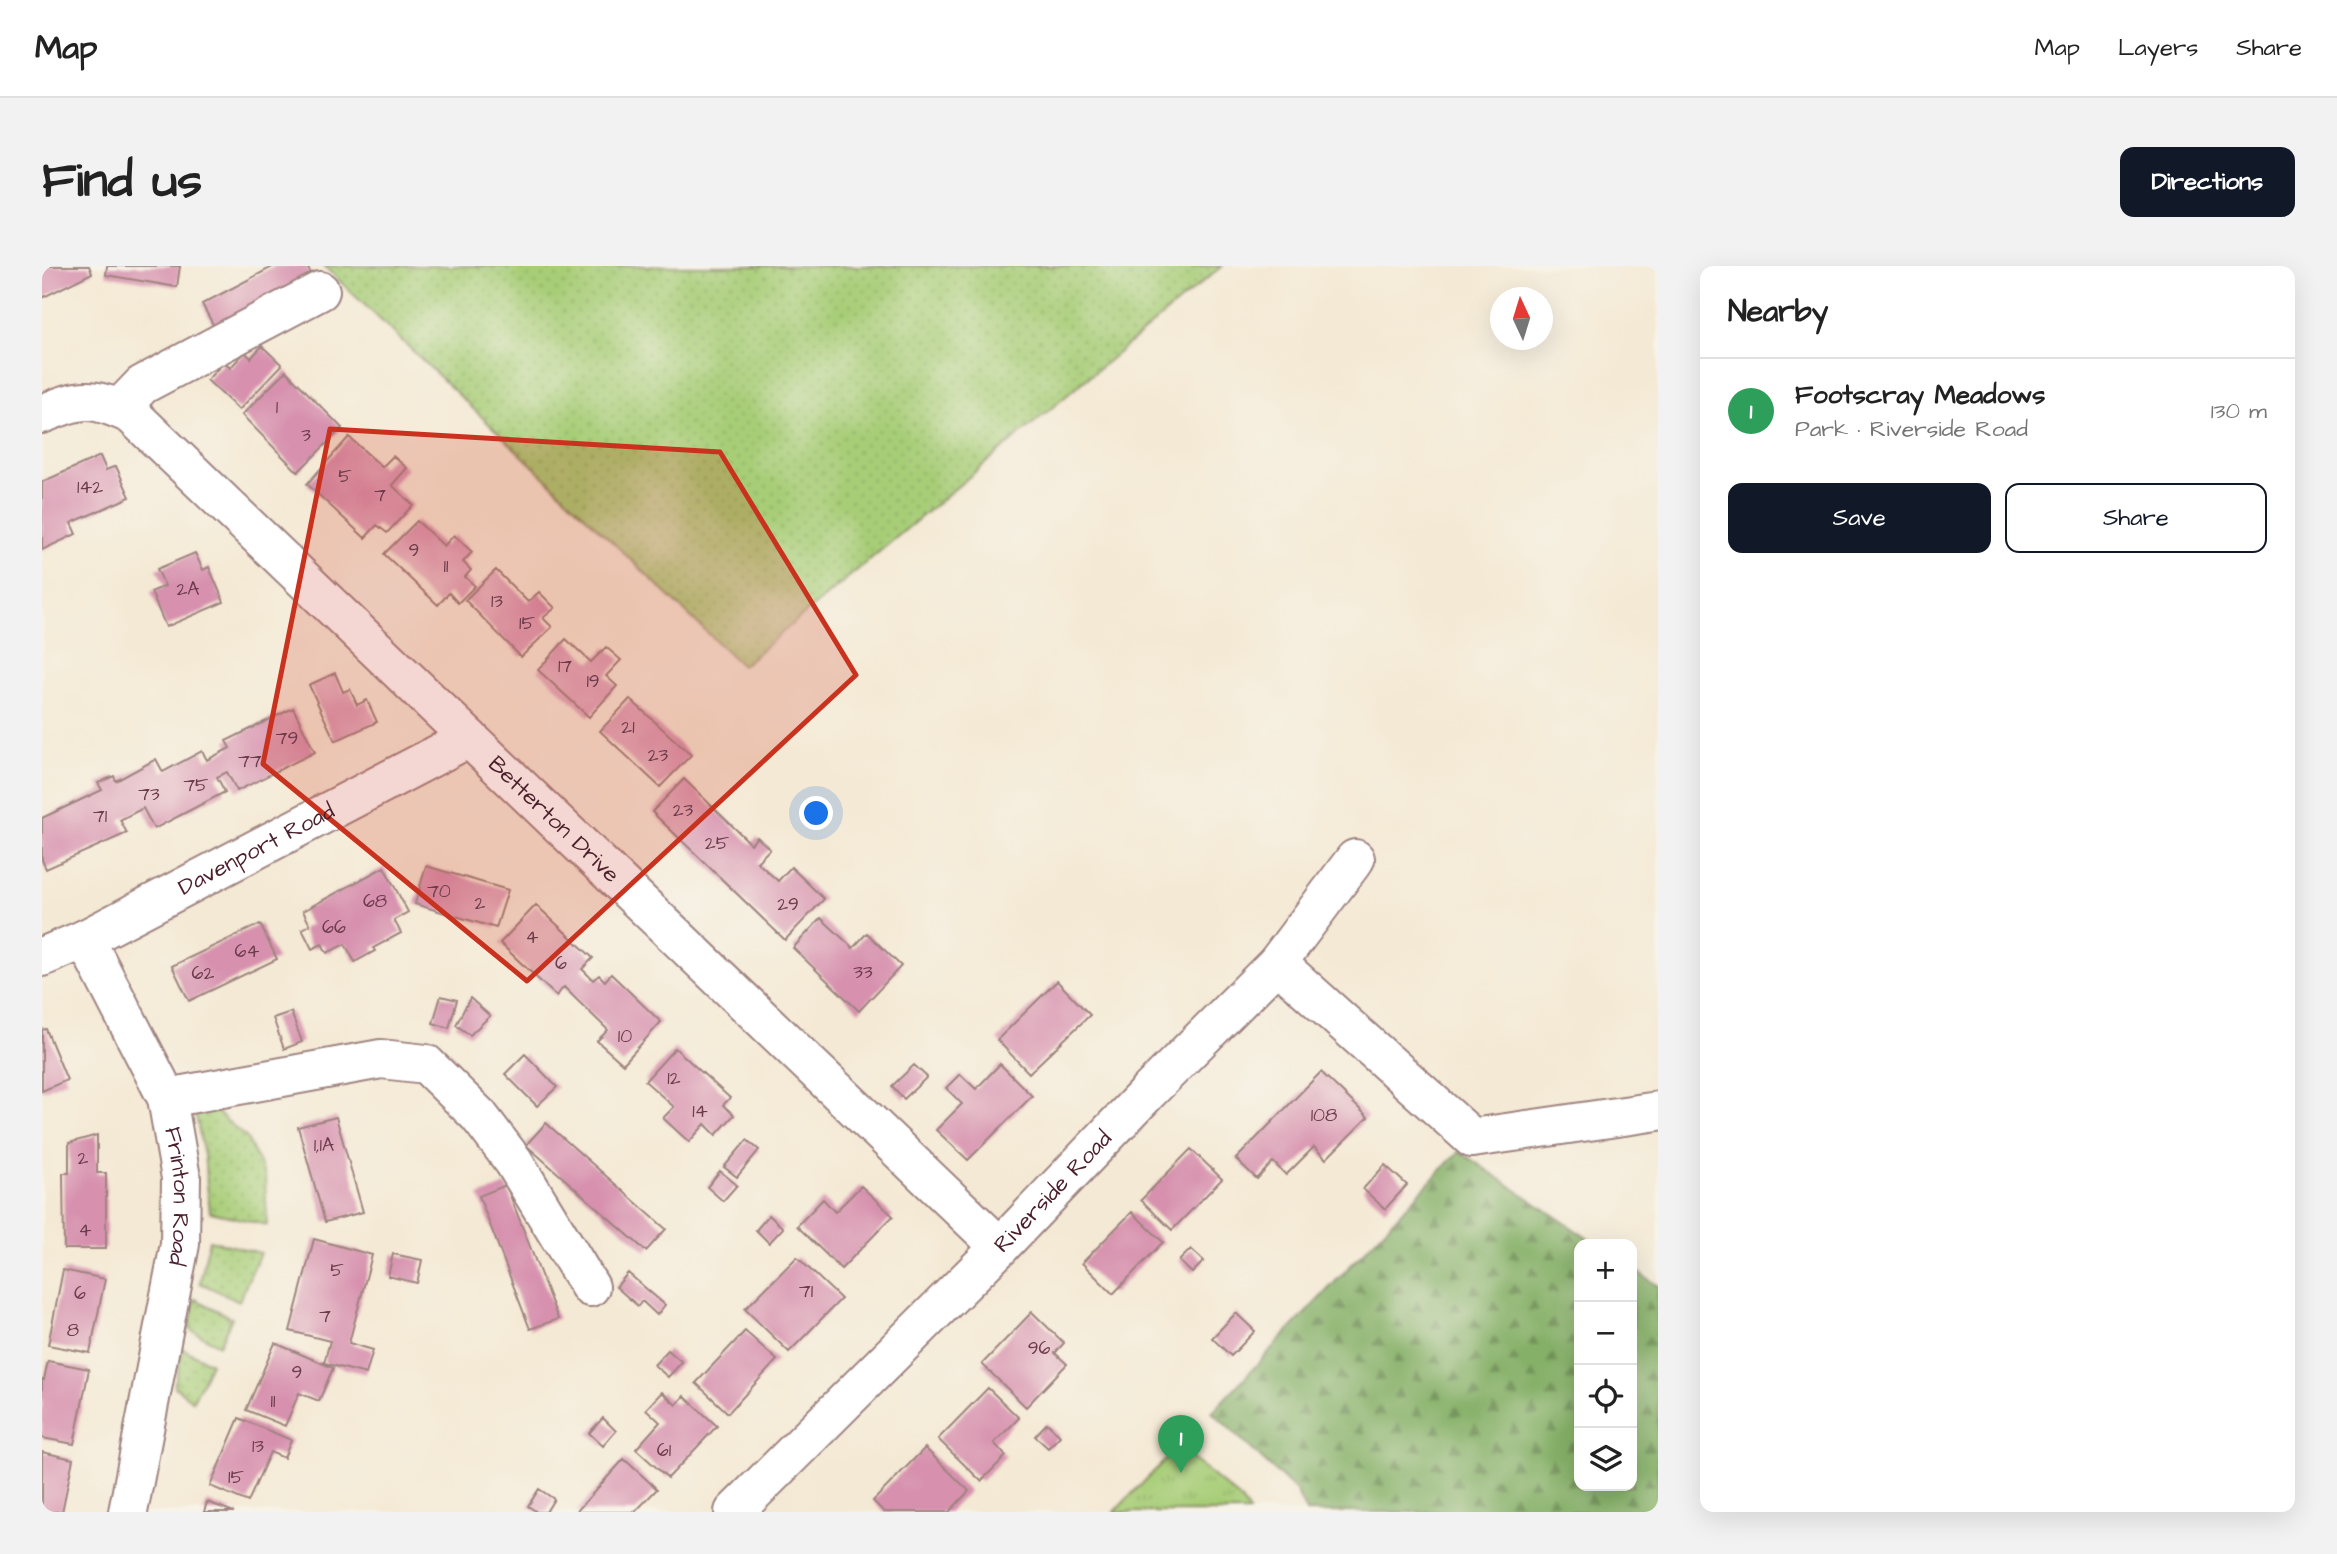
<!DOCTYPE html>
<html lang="en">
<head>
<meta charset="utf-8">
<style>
	body { margin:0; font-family:"Architects Daughter",sans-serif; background:#f2f2f2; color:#222 }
	.controls { position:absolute; right:21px; bottom:21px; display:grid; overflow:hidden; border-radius:14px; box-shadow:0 7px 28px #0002 }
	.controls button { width:63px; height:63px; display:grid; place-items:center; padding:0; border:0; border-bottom:2px solid #e0e0e0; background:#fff; color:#222; font:35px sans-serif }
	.compass { position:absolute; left:1448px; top:21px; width:63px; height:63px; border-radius:50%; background:#fff; box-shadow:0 7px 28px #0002; rotate:356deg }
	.you { position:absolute; left:775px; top:548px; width:24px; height:24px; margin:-18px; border:5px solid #fff; border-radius:50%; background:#1a73e8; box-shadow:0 0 0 10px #1a73e833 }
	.badge { display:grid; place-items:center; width:46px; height:46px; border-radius:50%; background:#111827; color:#fff; font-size:23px; font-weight:700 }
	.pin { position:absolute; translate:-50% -58px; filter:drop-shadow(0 2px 4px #0008) }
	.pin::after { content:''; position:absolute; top:37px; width:24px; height:21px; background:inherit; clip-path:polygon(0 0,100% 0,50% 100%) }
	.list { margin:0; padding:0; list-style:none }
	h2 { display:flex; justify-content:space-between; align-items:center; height:91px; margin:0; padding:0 28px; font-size:30px }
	h2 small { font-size:23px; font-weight:400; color:#767676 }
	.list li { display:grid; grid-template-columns:46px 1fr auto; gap:21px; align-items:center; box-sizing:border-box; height:105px; padding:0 28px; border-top:2px solid #e0e0e0 }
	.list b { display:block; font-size:26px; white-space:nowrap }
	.list p { margin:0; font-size:23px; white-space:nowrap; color:#767676 }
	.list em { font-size:23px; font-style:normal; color:#767676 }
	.actions { display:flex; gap:14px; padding:21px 28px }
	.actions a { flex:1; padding:16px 0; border:2px solid #111827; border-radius:14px; text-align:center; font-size:24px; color:#111827 }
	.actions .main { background:#111827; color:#fff }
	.icon { flex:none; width:38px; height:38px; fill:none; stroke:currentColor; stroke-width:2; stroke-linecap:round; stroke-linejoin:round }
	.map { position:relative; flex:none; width:1616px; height:1246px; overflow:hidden; border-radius:14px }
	header { display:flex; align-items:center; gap:42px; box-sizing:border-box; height:98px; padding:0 35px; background:#fff; border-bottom:2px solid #e0e0e0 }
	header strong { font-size:33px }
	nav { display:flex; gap:38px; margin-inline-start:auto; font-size:24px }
	.intro { display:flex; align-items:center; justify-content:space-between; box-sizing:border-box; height:168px; padding:0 42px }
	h1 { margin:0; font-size:49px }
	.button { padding:18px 32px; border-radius:14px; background:#111827; color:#fff; font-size:24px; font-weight:700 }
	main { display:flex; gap:42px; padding:0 42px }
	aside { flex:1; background:#fff; border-radius:14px; box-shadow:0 7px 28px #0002 }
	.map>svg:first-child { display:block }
	.grass { fill:url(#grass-dots); stroke:#787651; stroke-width:2 }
	.forest { fill:url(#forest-firs); stroke:#68684a; stroke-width:2 }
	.park { fill:url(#park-tufts); stroke:#787651; stroke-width:2 }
	.building { fill:#d791ae }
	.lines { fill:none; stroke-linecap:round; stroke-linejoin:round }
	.minor-casing { stroke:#9f8480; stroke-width:42 }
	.minor { stroke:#fff; stroke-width:38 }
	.marked { fill:#c8321e; fill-opacity:0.2; stroke:#c8321e; stroke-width:5; stroke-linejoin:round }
	.labels { text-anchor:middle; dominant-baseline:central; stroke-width:5; stroke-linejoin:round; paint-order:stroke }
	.number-label { font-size:19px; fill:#6d3c4c }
	.street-label { font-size:23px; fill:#4a1f2b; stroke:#f7f3e8 }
</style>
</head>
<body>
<header>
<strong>Map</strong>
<nav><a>Map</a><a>Layers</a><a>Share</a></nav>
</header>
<div class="intro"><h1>Find us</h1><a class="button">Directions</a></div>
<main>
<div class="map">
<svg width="1616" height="1246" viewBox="0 0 1616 1246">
	<defs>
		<pattern id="grass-dots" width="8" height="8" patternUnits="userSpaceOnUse" patternTransform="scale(1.75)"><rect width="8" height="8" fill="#a7cd77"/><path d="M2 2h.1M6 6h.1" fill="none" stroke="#91b067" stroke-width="1.8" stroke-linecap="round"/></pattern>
		<pattern id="forest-firs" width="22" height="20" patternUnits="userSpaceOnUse" patternTransform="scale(1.75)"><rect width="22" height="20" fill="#85b068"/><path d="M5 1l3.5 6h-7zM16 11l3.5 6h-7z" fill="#6f8f56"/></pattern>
		<pattern id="park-tufts" width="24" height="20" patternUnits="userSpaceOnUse" patternTransform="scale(1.75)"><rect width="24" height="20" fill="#a7cd77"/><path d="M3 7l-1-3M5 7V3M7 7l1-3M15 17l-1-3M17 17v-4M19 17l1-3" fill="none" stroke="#91b067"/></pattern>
	</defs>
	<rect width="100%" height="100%" fill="#f7f3e8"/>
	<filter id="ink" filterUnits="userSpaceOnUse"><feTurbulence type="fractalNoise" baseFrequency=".0143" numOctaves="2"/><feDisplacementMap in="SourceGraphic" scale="14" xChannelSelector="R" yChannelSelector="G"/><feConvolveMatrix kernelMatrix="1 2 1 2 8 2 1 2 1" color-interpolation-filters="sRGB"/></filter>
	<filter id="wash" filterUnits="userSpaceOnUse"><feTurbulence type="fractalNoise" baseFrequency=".00686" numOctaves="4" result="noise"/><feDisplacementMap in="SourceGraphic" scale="28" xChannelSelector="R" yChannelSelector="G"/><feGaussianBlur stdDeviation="1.57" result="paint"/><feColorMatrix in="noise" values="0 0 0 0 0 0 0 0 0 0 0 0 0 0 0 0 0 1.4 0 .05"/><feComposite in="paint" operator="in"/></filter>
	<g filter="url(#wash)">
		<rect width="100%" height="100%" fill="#f4e9d4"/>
		<path class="grass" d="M282,0h898l-480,400z
			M162,835l43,37 18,38 2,49 -57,-13 -6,-56 -11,-54z
			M167,974l51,13 -21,48 -39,-18z
			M153,1033l37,19 -13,27 -30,-16z
			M141,1083l28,14 -18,38 -19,-15z"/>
		<path class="forest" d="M1417,885l137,93h-17v242h53v-218l26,18v226h-352l-10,-21 -84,-79z"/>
		<path class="park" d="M1136,1181l61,51 10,14h-135z"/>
		<g id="blocks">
			<path class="building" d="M0,0h47l3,7 -50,25z
				M65,0h73l-3,21 -71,-12z
				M232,0h33l7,14 -97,52 -15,-28z
				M220,80l20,19 -43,45 -32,-30 17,-18 6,6 15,-16 6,6z
				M244,105l56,57 -44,44 -56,-57z
				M307,171l33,30 11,-11 14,12 -15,17 21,20 -26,28 -10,-8 -12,13 -58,-54z
				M58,190l6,14 10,-4 14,31 -59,26 5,11 -34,16v-68z
				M375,255l27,25 10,-11 18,17 -9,10 8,8 -6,7 10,9 -17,17 -9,-10 -11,12 -54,-51z
				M153,287l8,17 6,-3 15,35 -58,25 -15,-35 14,-6 -8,-17z
				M454,304l32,32 11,-10 16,16 -12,10 9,9 -31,30 -56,-57z
				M524,373l25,23 15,-15 15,13 -15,16 11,10 -28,31 -51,-47z
				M293,407l8,19 7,-3 7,16 10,-5 10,22 -42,19 -26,-56z
				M588,433l61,56 -31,32 -60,-56z
				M251,442l22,44 -78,39 -10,-19 -10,5 8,15 -71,37 -11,-21 -23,12 7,13 -81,36 -4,-9v-42l60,-28 -4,-7 16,-7 2,5 40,-22 7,13 39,-21 5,9 23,-12 -4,-7z
				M642,513l67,65 6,-7 13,12 -13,13 21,19 13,-14 33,32 -39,41 -133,-128z
				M384,600l82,24 -12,38 -81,-24z
				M342,601l24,45 -14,8 7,13 -28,15 2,3 -20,11 -10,-18 -18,9 -5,-9 -10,5 -10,-20 8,-4 -7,-14z
				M494,639l57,53 -11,11 11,11 6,-5 6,6 6,-7 50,48 -38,42 -26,-23 11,-11 -32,-31 -12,-12 -8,9 -56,-53z
				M779,652l32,30 14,-15 34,33 -42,45 -66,-63z
				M218,658l17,35 -88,42 -17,-35z
				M1015,715l33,34 -61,58 -32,-33z
				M399,730l16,4 -8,28 -16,-5z
				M428,732l20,18 -20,19 -14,-10z
				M249,746l11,30 -18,7 -11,-31z
				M4,763l21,51 -25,11v-61z
				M633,782l55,50 -7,7 11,10 -18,20 -11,-11 -16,18 -26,-24 11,-11 -29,-26z
				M483,788l32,33 -20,19 -32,-32z
				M958,798l32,32 -64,64 -32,-30 26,-26 -16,-16 14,-14 16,15z
				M872,799l13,12 -23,22 -12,-13z
				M1279,806l47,45 -42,42 -12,-12 -28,28 -13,-13 -16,17 -21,-20z
				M294,851l27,95 -38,10 -27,-95z
				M504,857l120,106 -20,22 -120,-106z
				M55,869v38h9v76h-42l-1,-76h6v-30z
				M705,874l12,10 -22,27 -13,-10z
				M1149,883l31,30 -50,51 -31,-30z
				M1343,899l22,20 -22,24 -22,-20z
				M678,905l17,14 -14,16 -16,-14z
				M464,919l52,134 -28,10 -51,-133z
				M819,920l32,30 -52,53 -44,-43 26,-27 12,13z
				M1090,946l31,30 -50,52 -31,-31z
				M727,949l14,13 -14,15 -13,-13z
				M272,973l58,16 -23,88 24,7 -7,24 -42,-11 6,-22 -40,-10z
				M1149,983l13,12 -12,12 -13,-12z
				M351,988l29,6 -5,23 -29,-7z
				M755,991l44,42 -52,53 -44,-43z
				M21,1004l42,9 -15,74 -42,-8z
				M586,1007l37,32 -8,10 -15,-14 -4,5 -22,-19z
				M990,1046l32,31 -9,10 12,11 -41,43 -44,-43z
				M1194,1047l19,18 -24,25 -19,-18z
				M703,1065l32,29 -49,53 -32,-30z
				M233,1077l58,25 -14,33 -20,-8 -14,33 -39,-16z
				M626,1084l14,12 -14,15 -14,-12z
				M6,1095l41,8 -15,75 -32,-6v-59l2,1z
				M946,1122l31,30 -25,25 12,13 -25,25 -43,-42z
				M620,1126l14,13 8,-9 33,30 -49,52 -32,-29 24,-27 -14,-13z
				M197,1152l52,22 -7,18 -14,-6 -22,50 -38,-16z
				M561,1152l13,13 -13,15 -14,-13z
				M1005,1157l13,13 -12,12 -13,-12z
				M883,1182l44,43 -20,21h-65l-11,-11z
				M0,1186l31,7 -11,53h-20z
				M582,1193l33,30 -22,23h-59z
				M497,1223l15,10 -8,13h-9l-9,-6z
				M165,1236l27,10h-30z"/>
		</g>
	</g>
	<g filter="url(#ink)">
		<use href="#blocks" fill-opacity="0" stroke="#9f8480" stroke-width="2"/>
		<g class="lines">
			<g class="minor-casing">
				<g id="minor">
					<path d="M77,143l23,-24 178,-94"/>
					<path id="s1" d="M0,148c40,-17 50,-18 90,1l868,832"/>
					<path id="s2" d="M43,673l82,159 14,80 -1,66 -52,268"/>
					<path id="s3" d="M0,691l43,-18 384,-201"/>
					<path d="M1235,697l195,175 186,-27"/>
					<path d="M125,832l214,-39 45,5 53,52 35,46 76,125"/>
					<path id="s4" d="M692,1246l266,-265 149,-156 128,-128 78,-104"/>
				</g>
			</g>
			<use href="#minor" class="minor"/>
		</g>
	</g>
	<path class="marked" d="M288,163l390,23 136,223 -329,306 -264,-217z"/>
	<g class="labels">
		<g class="number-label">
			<text x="235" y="141">1</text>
			<text x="264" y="169">3</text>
			<text x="303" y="210">5</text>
			<text x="48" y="221">142</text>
			<text x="338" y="229">7</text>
			<text x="372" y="284">9</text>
			<text x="404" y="300">11</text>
			<text x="146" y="323">2A</text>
			<text x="455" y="335">13</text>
			<text x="485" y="357">15</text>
			<text x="523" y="400">17</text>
			<text x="551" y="415">19</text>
			<text x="586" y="461">21</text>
			<text x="245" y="472">79</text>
			<text x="616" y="489">23</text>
			<text x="208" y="495">77</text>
			<text x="154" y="519">75</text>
			<text x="107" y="528">73</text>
			<text x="641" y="544">23</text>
			<text x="58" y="550">71</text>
			<text x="675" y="577">25</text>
			<text x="397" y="625">70</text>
			<text x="333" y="635">68</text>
			<text x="438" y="637">2</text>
			<text x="746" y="638">29</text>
			<text x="292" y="661">66</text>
			<text x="490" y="671">4</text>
			<text x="205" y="685">64</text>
			<text x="519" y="697">6</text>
			<text x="821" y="706">33</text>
			<text x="161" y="707">62</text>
			<text x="583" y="770">10</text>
			<text x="632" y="812">12</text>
			<text x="658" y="845">14</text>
			<text x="1282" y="849">108</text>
			<text x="282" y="879">1,1A</text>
			<text x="41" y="892">2</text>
			<text x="43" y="964">4</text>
			<text x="295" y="1004">5</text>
			<text x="764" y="1025">71</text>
			<text x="38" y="1027">6</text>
			<text x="283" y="1050">7</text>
			<text x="31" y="1064">8</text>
			<text x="997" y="1082">96</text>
			<text x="255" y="1106">9</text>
			<text x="231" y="1135">11</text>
			<text x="216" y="1180">13</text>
			<text x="622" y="1184">61</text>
			<text x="194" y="1211">15</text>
		</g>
		<g class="street-label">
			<text stroke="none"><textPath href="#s1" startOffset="679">Betterton Drive</textPath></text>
			<text stroke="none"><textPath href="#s3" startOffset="240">Davenport Road</textPath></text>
			<text stroke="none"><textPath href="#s4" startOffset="452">Riverside Road</textPath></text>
			<text stroke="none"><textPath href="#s2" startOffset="278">Frinton Road</textPath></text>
		</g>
	</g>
</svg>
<div class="controls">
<button>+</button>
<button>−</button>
<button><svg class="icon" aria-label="locate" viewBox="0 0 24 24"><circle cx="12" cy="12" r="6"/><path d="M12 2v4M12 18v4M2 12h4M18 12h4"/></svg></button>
<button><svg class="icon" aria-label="layers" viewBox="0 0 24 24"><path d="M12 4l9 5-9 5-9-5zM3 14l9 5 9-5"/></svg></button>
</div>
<svg class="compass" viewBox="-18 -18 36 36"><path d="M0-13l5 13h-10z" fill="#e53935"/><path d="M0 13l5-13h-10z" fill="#767676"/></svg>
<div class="you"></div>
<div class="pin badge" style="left:1139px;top:1207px;background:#2e9e5b">1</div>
</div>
<aside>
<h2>Nearby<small></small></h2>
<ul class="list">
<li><span class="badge" style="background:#2e9e5b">1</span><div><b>Footscray Meadows</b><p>Park · Riverside Road</p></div><em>130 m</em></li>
</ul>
<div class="actions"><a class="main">Save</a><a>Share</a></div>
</aside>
</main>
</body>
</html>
